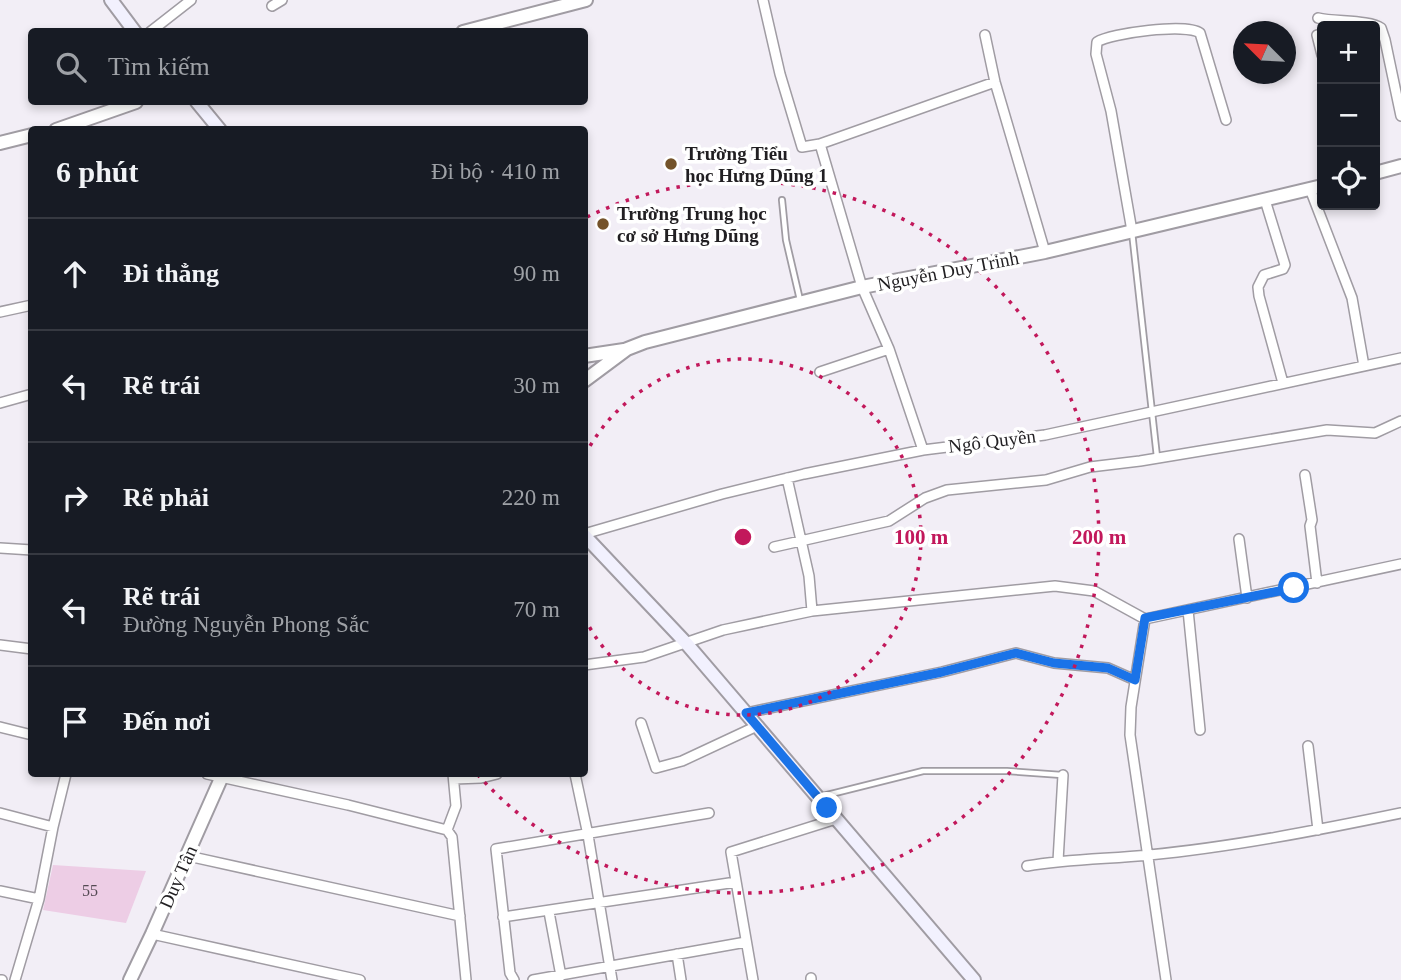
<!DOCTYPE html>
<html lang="vi">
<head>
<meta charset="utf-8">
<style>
	body { margin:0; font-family:Georgia,serif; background:#20242c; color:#f1f3f6 }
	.controls { position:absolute; right:21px; top:21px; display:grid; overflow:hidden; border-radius:7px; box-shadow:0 4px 10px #0003 }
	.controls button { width:63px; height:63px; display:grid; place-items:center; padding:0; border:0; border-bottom:2px solid #363941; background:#171b24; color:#f1f3f6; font:35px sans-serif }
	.compass { position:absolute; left:1233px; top:21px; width:63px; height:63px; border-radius:50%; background:#171b24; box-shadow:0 4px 10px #0003; rotate:294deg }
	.stop { position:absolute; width:21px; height:21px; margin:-16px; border:5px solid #1a73e8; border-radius:50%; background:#fff }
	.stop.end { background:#1a73e8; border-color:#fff; box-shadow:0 2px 7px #0008 }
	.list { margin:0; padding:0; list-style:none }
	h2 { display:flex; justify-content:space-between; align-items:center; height:91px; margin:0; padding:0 28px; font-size:30px }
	h2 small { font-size:23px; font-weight:400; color:#9ea1a6 }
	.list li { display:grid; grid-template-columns:46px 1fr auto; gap:21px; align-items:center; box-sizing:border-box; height:112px; padding:0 28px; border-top:2px solid #363941 }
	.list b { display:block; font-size:26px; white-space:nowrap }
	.list p { margin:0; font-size:23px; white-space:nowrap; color:#9ea1a6 }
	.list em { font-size:23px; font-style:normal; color:#9ea1a6 }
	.icon { flex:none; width:38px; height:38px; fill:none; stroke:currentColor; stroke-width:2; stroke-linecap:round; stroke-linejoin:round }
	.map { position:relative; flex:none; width:1401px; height:980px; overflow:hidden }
	.search { position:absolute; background:#171b24; box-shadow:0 4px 10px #0003; left:28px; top:28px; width:560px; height:77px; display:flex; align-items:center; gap:18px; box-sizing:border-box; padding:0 24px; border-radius:7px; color:#9ea1a6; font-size:26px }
	.panel { position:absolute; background:#171b24; box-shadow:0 4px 10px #0003; left:28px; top:126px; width:560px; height:651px; border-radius:7px }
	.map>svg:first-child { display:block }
	.building { fill:#edcde5 }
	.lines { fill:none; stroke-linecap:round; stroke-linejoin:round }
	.service-casing { stroke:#a09ca3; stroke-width:8 }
	.minor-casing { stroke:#a09ca3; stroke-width:12 }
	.tertiary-casing { stroke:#a09ca3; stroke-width:16 }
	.secondary-casing { stroke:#a09ca3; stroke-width:16 }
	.service { stroke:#fff; stroke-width:4.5 }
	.minor { stroke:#fff; stroke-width:9 }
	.tertiary { stroke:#fff; stroke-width:12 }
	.secondary { stroke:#f2f1fe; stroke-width:12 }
	.route { stroke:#1a73e8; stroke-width:9 }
	.ring { fill:none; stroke:#c2185b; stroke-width:3.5; stroke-dasharray:3.5 7 }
	.poi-dot { fill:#74532a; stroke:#fff; stroke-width:2.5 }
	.labels { text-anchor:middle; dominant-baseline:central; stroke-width:7; stroke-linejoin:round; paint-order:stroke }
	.number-label { font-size:16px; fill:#544a53 }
	.poi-label { font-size:19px; font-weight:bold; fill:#211f22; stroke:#fff; text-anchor:start }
	.street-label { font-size:19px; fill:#211f22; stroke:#fff }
	.centre { fill:#c2185b; stroke:#fff; stroke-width:3.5 }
	.ring-label { font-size:21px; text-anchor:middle; font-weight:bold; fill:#c2185b; stroke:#fff; stroke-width:7; stroke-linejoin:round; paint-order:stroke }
</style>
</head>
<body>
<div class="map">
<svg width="1401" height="980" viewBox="0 0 1401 980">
	<rect width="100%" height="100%" fill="#f2eef6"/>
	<path class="building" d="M53,865l93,6 -20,52 -83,-13z"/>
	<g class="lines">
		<g class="service-casing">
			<path id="service" d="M782,200l4,40 14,60
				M1132,232l25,225
				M819,797l104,-26h84l55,4"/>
		</g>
		<g class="minor-casing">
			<path id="minor" d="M763,0l17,74 22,73 18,-3 175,-62
				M272,6l10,-6
				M1318,18c17,4 52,2 63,10l4,12 16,76
				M150,32l41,-32
				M985,35l10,47 50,170
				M1317,35l5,20
				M820,144l42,143 27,62 34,101
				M1310,189l42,109 12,68
				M1265,200l20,65 -2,4 -19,6 -6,12 1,9 24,87
				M1132,231l-21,-120 -15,-57 1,-12c14,-9 90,-19 103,-9l26,87
				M0,312l32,-7
				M820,372l69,-23
				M0,403l32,-9
				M1305,475l7,45 -2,6 7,57
				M787,478l22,98 3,35
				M584,534l138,-40 82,-20 119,-24 122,-15 356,-77
				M1239,539l8,59
				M774,547l115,-26 36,-23 22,-8 99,-10 44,-13 50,-6 187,-31 48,3 26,-12
				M0,548l32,2
				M1188,610l12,120
				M1145,619l-14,88 -1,28 36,245
				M0,645l32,4
				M584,665l60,-8 79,-27 89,-19 243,-25 39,5 51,28 256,-55
				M746,713l196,-41 74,-19 38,10 54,5 27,12
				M641,723l15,45 26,-7 75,-35
				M0,727l32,8
				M1308,746l10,84
				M207,774l141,31 99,25 5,7 14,143
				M575,774l13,61 24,145
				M454,779l27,-1 16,-4
				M0,813l53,14
				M447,830l9,-24 -3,-32
				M188,856l272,60
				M1058,861l5,-86
				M1027,866c41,-7 81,-7 122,-11 83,-8 170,-25 252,-42
				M0,891l39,8
				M549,912l12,64
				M503,917l233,-35
				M152,934l208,46
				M677,954l4,26
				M811,978v2
				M0,980h2
				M15,980l24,-81 14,-72 13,-53
				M514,980l-4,-7 -14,-124 213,-36
				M533,980l213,-38
				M753,980l-22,-128 105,-33"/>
		</g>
		<g class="tertiary-casing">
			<path id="tertiary" d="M463,32l123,-32
				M56,130l80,-28
				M0,143l32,-8
				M1375,173l26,-7
				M584,356l40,-6
				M584,381l43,-32 18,-7 217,-55 183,-35 277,-66
				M130,980l22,-46 71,-160"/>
		</g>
		<g class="secondary-casing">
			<path id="secondary" d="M111,0l24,32
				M197,102l23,28
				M584,535l102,108 288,337"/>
		</g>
		<use href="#service" class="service"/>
		<use href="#minor" class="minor"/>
		<use href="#tertiary" class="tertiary"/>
		<use href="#secondary" class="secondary"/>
	</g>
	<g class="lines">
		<path class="route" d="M827,808l-81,-95 196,-41 74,-19 38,10 54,5 27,12 10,-62 149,-30"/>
	</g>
	<g class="ring">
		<path d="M585 455A178 178 0 1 1 585 619"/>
		<path d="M587 217A356 356 0 1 1 478 775"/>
	</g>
	<g class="poi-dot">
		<circle cx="671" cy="164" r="7"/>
		<circle cx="603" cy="224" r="7"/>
	</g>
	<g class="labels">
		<g class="number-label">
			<text x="90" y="890">55</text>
		</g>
		<g class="poi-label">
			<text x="685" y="153">Trường Tiểu<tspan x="685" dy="22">học Hưng Dũng 1</tspan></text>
			<text x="617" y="213">Trường Trung học<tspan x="617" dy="22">cơ sở Hưng Dũng</tspan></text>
		</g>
		<g class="street-label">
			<text transform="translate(948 271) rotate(-11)">Nguyễn Duy Trinh</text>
			<text transform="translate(992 441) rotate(-7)">Ngô Quyền</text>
			<text transform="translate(178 877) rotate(-66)">Duy Tân</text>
		</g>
	</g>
	<circle cx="743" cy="537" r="10" class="centre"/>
	<g class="ring-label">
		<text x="921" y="544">100 m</text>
		<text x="1099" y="544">200 m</text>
	</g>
</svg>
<div class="controls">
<button>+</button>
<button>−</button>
<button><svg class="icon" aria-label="locate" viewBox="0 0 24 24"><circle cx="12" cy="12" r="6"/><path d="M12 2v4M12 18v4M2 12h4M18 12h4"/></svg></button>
</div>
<svg class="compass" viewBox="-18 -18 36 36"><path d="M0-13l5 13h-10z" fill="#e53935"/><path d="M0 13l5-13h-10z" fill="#9ea1a6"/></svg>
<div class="stop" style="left:1294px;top:588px"></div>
<div class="stop end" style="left:827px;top:808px"></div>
<div class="search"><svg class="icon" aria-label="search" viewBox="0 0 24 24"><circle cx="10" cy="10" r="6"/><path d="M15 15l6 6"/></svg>Tìm kiếm</div>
<section class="panel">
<h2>6 phút<small>Đi bộ · 410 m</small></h2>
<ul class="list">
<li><svg class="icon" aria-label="ahead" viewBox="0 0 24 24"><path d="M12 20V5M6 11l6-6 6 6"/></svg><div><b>Đi thẳng</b></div><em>90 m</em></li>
<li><svg class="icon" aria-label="left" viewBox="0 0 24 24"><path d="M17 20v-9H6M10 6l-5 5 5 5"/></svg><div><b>Rẽ trái</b></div><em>30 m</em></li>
<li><svg class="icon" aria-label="right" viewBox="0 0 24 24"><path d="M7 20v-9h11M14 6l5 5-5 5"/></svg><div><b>Rẽ phải</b></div><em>220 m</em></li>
<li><svg class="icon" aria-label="left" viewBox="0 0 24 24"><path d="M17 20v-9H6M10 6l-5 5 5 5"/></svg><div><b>Rẽ trái</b><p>Đường Nguyễn Phong Sắc</p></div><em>70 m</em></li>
<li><svg class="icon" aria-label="arrive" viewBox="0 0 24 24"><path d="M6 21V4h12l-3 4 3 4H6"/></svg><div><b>Đến nơi</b></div></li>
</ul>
</section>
</div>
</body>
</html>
